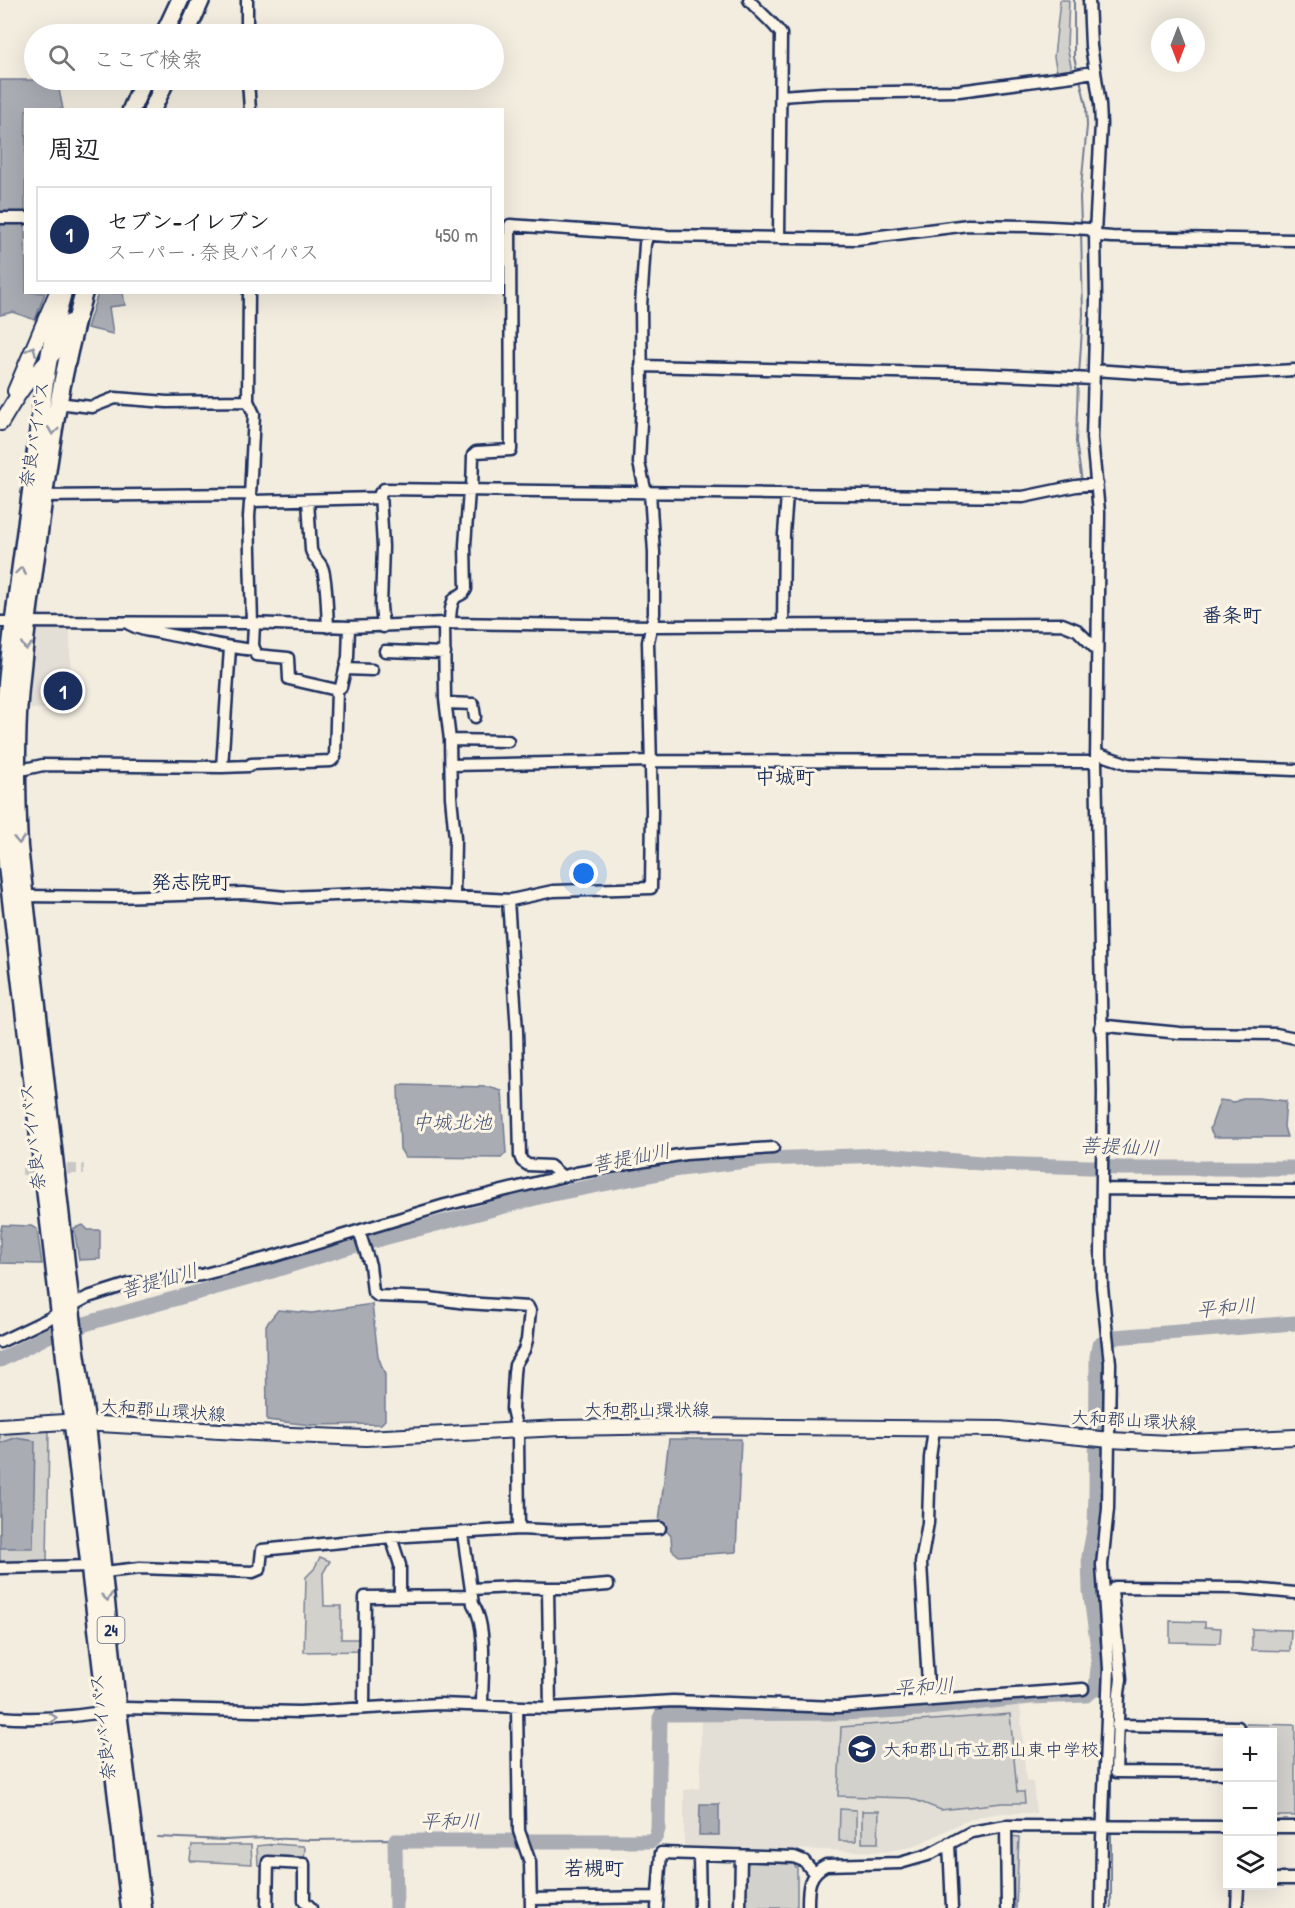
<!DOCTYPE html>
<html lang="ja">
<head>
<meta charset="utf-8">
<style>
	body { margin:0; font-family:"Patrick Hand","Klee One",sans-serif; background:#f6f6f6; color:#202124 }
	.controls { position:absolute; right:18px; bottom:18px; display:grid; overflow:hidden; border-radius:0px; box-shadow:0 6px 24px #0002 }
	.controls button { width:54px; height:54px; display:grid; place-items:center; padding:0; border:0; border-bottom:2px solid #e0e0e0; background:#fff; color:#202124; font:30px sans-serif }
	.compass { position:absolute; left:1151px; top:18px; width:54px; height:54px; border-radius:50%; background:#fff; box-shadow:0 6px 24px #0002; rotate:180deg }
	.you { position:absolute; left:584px; top:874px; width:21px; height:21px; margin:-15px; border:4px solid #fff; border-radius:50%; background:#1a73e8; box-shadow:0 0 0 9px #1a73e833 }
	.badge { display:grid; place-items:center; width:39px; height:39px; border-radius:50%; background:#1b2f5e; color:#fff; font-size:20px; font-weight:700 }
	.pin { position:absolute; translate:-50% -50%; border:3px solid #fff; box-shadow:0 2px 6px #0006 }
	.list { margin:0; padding:0; list-style:none }
	h2 { display:flex; justify-content:space-between; align-items:center; height:78px; margin:0; padding:0 24px; font-size:26px }
	h2 small { font-size:20px; font-weight:400; color:#757577 }
	.list li { display:grid; grid-template-columns:39px 1fr auto; gap:18px; align-items:center; box-sizing:border-box; height:96px; margin:0 12px 12px; padding:0 12px; border:2px solid #e0e0e0; border-radius:0px }
	.list b { display:block; font-size:22px; white-space:nowrap }
	.list p { margin:0; font-size:20px; white-space:nowrap; color:#757577 }
	.list em { font-size:20px; font-style:normal; color:#757577 }
	.icon { flex:none; width:33px; height:33px; fill:none; stroke:currentColor; stroke-width:2; stroke-linecap:round; stroke-linejoin:round }
	.map { position:relative; flex:none; width:1295px; height:1908px; overflow:hidden }
	.search { position:absolute; background:#fff; box-shadow:0 6px 24px #0002; left:24px; top:24px; width:480px; height:66px; display:flex; align-items:center; gap:15px; box-sizing:border-box; padding:0 21px; border-radius:33px; color:#757577; font-size:22px }
	.panel { position:absolute; background:#fff; box-shadow:0 6px 24px #0002; left:24px; top:108px; width:480px; height:186px; border-radius:0px }
	.map>svg:first-child { display:block }
	.built { fill:#e3dfd6 }
	.green { fill:#d3d1cc; stroke:#778095; stroke-width:1.5 }
	.water { fill:#a9acb3; stroke:#707a91; stroke-width:1.5 }
	.lines { fill:none; stroke-linecap:round; stroke-linejoin:round }
	.stream { stroke:#707a91; stroke-width:2 }
	.river { stroke:#a9acb3; stroke-width:15 }
	.minor-tunnel { stroke:#c8c7c6; stroke-width:10; stroke-dasharray:10 5; stroke-linecap:butt }
	.minor-casing { stroke:#1b2f5e; stroke-width:15 }
	.major-casing { stroke:#1b2f5e; stroke-width:18 }
	.highway-casing { stroke:#1b2f5e; stroke-width:21 }
	.minor { stroke:#fcf5e5; stroke-width:10 }
	.major { stroke:#fcf5e5; stroke-width:14 }
	.highway { stroke:#fcf5e5; stroke-width:16 }
	.oneway { stroke:#8c92a2 }
	.labels { text-anchor:middle; dominant-baseline:central; stroke-width:6; stroke-linejoin:round; paint-order:stroke }
	.shield { fill:#fcf5e5; stroke:#5e6a86; stroke-width:1.5 }
	.shield-label { font-size:16px; font-weight:bold; fill:#1b2f5e }
	.street-label { font-size:18px; fill:#1b2f5e; stroke:#fcf5e5 }
	.poi-label { font-size:18px; fill:#1b2f5e; stroke:#fcf5e5; text-anchor:start }
	.neighbourhood-label { font-size:20px; font-weight:bold; fill:#1b2f5e; stroke:#fcf5e5 }
	.water-label { font-size:20px; font-style:italic; fill:#465478; stroke:#fcf5e5 }
</style>
</head>
<body>
<div class="map">
<svg width="1295" height="1908" viewBox="0 0 1295 1908">
	<rect width="100%" height="100%" fill="#f3ede0"/>
	<filter id="ink" filterUnits="userSpaceOnUse"><feTurbulence type="fractalNoise" baseFrequency=".0167" numOctaves="2"/><feDisplacementMap in="SourceGraphic" scale="12" xChannelSelector="R" yChannelSelector="G"/><feConvolveMatrix kernelMatrix="1 2 1 2 8 2 1 2 1" color-interpolation-filters="sRGB"/></filter>
	<g filter="url(#ink)">
		<path class="built" d="M37,628l33,1 1,79 -43,1z
			M1020,1703l6,78 7,1 3,31h-33l-22,3 -20,7 -46,23 -30,6 -201,-6v-56l16,-2 1,-75 134,4z"/>
		<path class="green" d="M1060,0h9l-2,46 5,25 -9,2 -6,-1 -3,-15z
			M18,1428l31,2 -2,134 -47,2v-136z
			M320,1557l10,4 -7,12 1,33h17v33h23v12l-60,1 2,-75 8,-8z
			M1170,1621l35,1v5l16,1 -1,15 -50,-1z
			M1252,1629l39,1 -1,21 -38,-1z
			M1010,1714l7,78h7l1,11h-23l-61,7 -31,-12 -72,-2 3,-69z
			M1246,1724l49,1v91h-22l-1,-84h-31v-3z
			M840,1809l16,1v31h-17z
			M862,1811h17l-1,32h-16z
			M1010,1836l9,1 -3,71h-6z
			M275,1844l28,2 2,2 -1,11 -40,-1v8l-6,-1 -1,-19z
			M192,1845h59l1,19 -61,-3 -1,-2z
			M749,1862l44,2 4,4v40h-52v-42z"/>
		<path class="water" d="M0,80h57l6,29 -37,1 -1,102 -25,1z
			M0,223h25l1,69 19,1 -10,27 -22,-8 -13,3z
			M98,293h25l2,12 -16,2 4,27 -26,-6z
			M400,1085l88,2 14,4 4,62 -5,5 -96,-1 -5,-8 -2,-62z
			M1242,1098h17l27,3 -2,26 3,10h-73l-4,-8 10,-29 15,2z
			M2,1225l29,1 6,3 5,35 -42,-1v-30z
			M83,1225l5,5h12v29l-21,1 -5,-32z
			M372,1304l6,52 7,19v45l-4,4 -70,1 -44,-5 -1,-95 12,-15 34,3z
			M15,1438l20,3 -2,107h-33v-105z
			M669,1439h72l-5,113 -57,4 -7,-6 -1,-14 -12,-14z
			M700,1804h19v31h-20z"/>
		<g class="lines">
			<path class="stream" d="M1074,0v57l3,13
				M1080,79l6,26 1,21 -7,71 1,28
				M1079,375l4,-61 -2,-83
				M1078,381l-2,61 6,40
				M1096,1688l7,13
				M1111,1716l1,15
				M1111,1752v72
				M158,1837l66,3 41,-2 46,2 80,-1 4,2
				M1111,1908v-78"/>
			<path class="river" d="M0,1360l52,-26 43,-13 161,-45 86,-27 201,-53 137,-27 83,-10 121,-4 109,9 128,4h174
				M396,1908l-1,-67h256l5,-5 2,-7 2,-111 2,-4 182,-1 75,-4 111,-12 56,-2 10,-7 2,-20v-19l-8,-59 -1,-33 6,-32 1,-32 1,-136 2,-12 15,-8 181,-14"/>
			<path class="minor-tunnel" d="M22,1170l62,-1"/>
			<g class="minor-casing">
				<path id="minor" d="M247,0v34
					M749,0c10,12 23,21 32,34l-2,204
					M1089,0l2,46 9,58 1,20 -6,109 1,67 -4,138 7,74 -3,250 7,330 -2,163 1,32 8,76 -2,146 -6,56 7,104 -7,170 -1,69
					M248,80l2,30
					M781,96l42,-3 136,-2 114,-15 22,-5
					M0,218h26
					M249,292l-1,109 6,13 -4,82
					M641,366l337,8 115,5
					M1094,370l89,6 112,-6
					M57,403l35,4 23,-9 52,4 81,-1
					M472,491l1,-36 3,-3 35,-2 -1,-225 158,11 189,3 111,-14 63,1 58,3 10,7 13,1 183,3
					M380,493l3,54 -2,59 2,21
					M646,493l-7,-30 3,-62 -1,-95 4,-62 3,-10
					M43,496l203,-2 4,2 3,5 124,-3 7,-9 639,8 53,-11 21,-2
					M308,500l3,50c2,8 8,10 11,17 5,11 5,46 6,60
					M0,622l252,1 97,4 95,-4 208,3 410,-2 15,6 19,19
					M252,623l-3,-106 1,-14 3,-2
					M444,623l1,76 5,41 1,57 4,41 -1,58
					M129,624c11,6 20,7 32,9 31,6 62,14 94,17
					M254,624l-1,21 3,10 32,3 1,21 48,11
					M450,624c0,-7 0,-20 5,-26 4,-4 8,-2 11,-9l-1,-44 4,-54
					M783,625l1,-91 3,-39
					M385,651l60,2
					M345,669l27,1
					M446,703l27,1 2,13
					M450,740l58,1
					M1096,753l33,11 166,6
					M451,765l200,-4 445,1
					M222,767l8,-119
					M16,771l27,-6 179,2 27,-1 2,-2 80,-3 4,-4 2,-67 4,-3 7,-30 1,-30
					M24,896l91,1 128,-4 43,4 98,-4 127,7 42,-9 98,-3 1,-79 -4,-167 6,-28v-62l-4,-59
					M508,900l9,131 3,125 2,5 6,4 22,1 12,10
					M1100,1028l7,-2 73,7 96,1 19,4
					M1102,1189l193,2
					M0,1342l48,-23 40,-22 41,-13 72,-9 70,-18 174,-52 131,-32 109,-19 88,-6
					M519,1529l44,2 97,-3
					M463,1534l10,70c15,23 9,73 9,101
					M391,1537l9,28v31
					M0,1568l91,-2
					M104,1572l36,-4 113,4 7,-3 2,-19 129,-13 128,-8 -1,-94 -6,-26 2,-36 1,-8 9,-15 3,-10 3,-29 -2,-4 -62,-4 -36,-5 -52,-2 -5,-4 -3,-27 -11,-34
					M548,1588h23l37,-3
					M471,1589l43,-2 34,1 2,120
					M929,1701l-8,-138 7,-40 2,-65 4,-29
					M517,1707l2,124 11,31 1,46
					M364,1708l1,-111 107,-1
					M0,1717c42,4 84,-1 125,-9l174,4 140,-8 111,4 123,-7 164,6 246,-18
					M1117,1725l121,2
					M1228,1773l-112,-1 3,-79 2,-14 -9,-88 3,-4 127,1 53,5
					M1006,1826l1,82
					M1272,1827h23
					M949,1843l3,65
					M699,1855l1,53
					M1272,1879h23
					M531,1899l126,-2
					M267,1908l1,-46 36,2v37l7,7
					M657,1908l4,-55 133,4 10,4 10,12
					M740,1908l1,-52
					M808,1908c0,-18 -1,-34 18,-43l74,-2 28,-8 43,-23 35,-6 222,1
					M1237,1908l1,-22"/>
			</g>
			<g class="major-casing">
				<path id="major" d="M15,391l42,-99
					M1,423c8,-13 16,-28 26,-40 20,-23 33,-30 43,-61
					M0,1426l65,-4 226,13 75,3 194,-10 123,-2 317,3 110,11 59,3 126,-6"/>
			</g>
			<g class="highway-casing">
				<path id="highway" d="M164,34l16,-34
					M186,34l15,-34
					M131,110l13,-30
					M152,110l14,-30
					M63,292c-18,68 -24,138 -33,207 -10,74 -21,148 -26,222 -4,48 -1,98 3,145l123,1042
					M84,292c-24,84 -36,169 -47,256 -7,55 -16,111 -19,167 -2,44 -1,88 1,132l57,505 12,82 29,270 26,204"/>
			</g>
			<use href="#minor" class="minor"/>
			<use href="#major" class="major"/>
			<use href="#highway" class="highway"/>
		</g>
		<defs><path id="oneway-chevron" d="M-2-3.5L2.5 0L-2 3.5" fill="none" stroke-width="1.6" stroke-linecap="round" stroke-linejoin="round" transform="scale(1.5)"/></defs>
		<g class="oneway">
			<use href="#oneway-chevron" transform="translate(32 350) rotate(-67)"/>
			<use href="#oneway-chevron" transform="translate(53 431) rotate(98)"/>
			<use href="#oneway-chevron" transform="translate(21 571) rotate(-82)"/>
			<use href="#oneway-chevron" transform="translate(26 646) rotate(96)"/>
			<use href="#oneway-chevron" transform="translate(19 840) rotate(87)"/>
			<use href="#oneway-chevron" transform="translate(107 1597) rotate(83)"/>
			<use href="#oneway-chevron" transform="translate(53 1718) rotate(-5)"/>
		</g>
	</g>
	<defs>
		<g id="school-disc" transform="scale(1.5)"><circle r="9.5" fill="#1b2f5e" stroke="#fcf5e5"/><path d="M0-5L7-2L0 1L-7-2ZM-4 1L0 2.5L4 1V4Q0 6-4 4Z" fill="#fff"/></g>
	</defs>
	<g fill-rule="evenodd">
		<use href="#school-disc" x="862" y="1749"/>
	</g>
	<g class="labels">
		<rect class="shield" x="97.5" y="1617" width="27" height="26" rx="4.5"/>
		<g class="shield-label">
			<text x="111" y="1630">24</text>
		</g>
		<g class="street-label">
			<text transform="translate(34 434) rotate(-81)">奈良バイパス</text>
			<text transform="translate(32 1137) rotate(-97)">奈良バイパス</text>
			<text x="647" y="1409">大和郡山環状線</text>
			<text transform="translate(163 1410) rotate(4)">大和郡山環状線</text>
			<text transform="translate(1134 1420) rotate(3)">大和郡山環状線</text>
			<text transform="translate(102 1727) rotate(-97)">奈良バイパス</text>
		</g>
		<g class="poi-label">
			<text x="883" y="1749">大和郡山市立郡山東中学校</text>
		</g>
		<g class="neighbourhood-label">
			<text x="1232" y="614">番条町</text>
			<text x="785" y="776">中城町</text>
			<text x="191" y="881">発志院町</text>
			<text x="594" y="1867">若槻町</text>
		</g>
		<g class="water-label">
			<text x="452" y="1121">中城北池</text>
			<text transform="translate(1120 1146) rotate(2)">菩提仙川</text>
			<text transform="translate(631 1157) rotate(-11)">菩提仙川</text>
			<text transform="translate(159 1280) rotate(-16)">菩提仙川</text>
			<text transform="translate(1226 1307) rotate(-5)">平和川</text>
			<text transform="translate(924 1686) rotate(-4)">平和川</text>
			<text x="450" y="1820">平和川</text>
		</g>
	</g>
</svg>
<div class="controls">
<button>+</button>
<button>−</button>
<button><svg class="icon" aria-label="layers" viewBox="0 0 24 24"><path d="M12 4l9 5-9 5-9-5zM3 14l9 5 9-5"/></svg></button>
</div>
<svg class="compass" viewBox="-18 -18 36 36"><path d="M0-13l5 13h-10z" fill="#e53935"/><path d="M0 13l5-13h-10z" fill="#757577"/></svg>
<div class="you"></div>
<div class="pin badge" style="left:63px;top:691px">1</div>
<div class="search"><svg class="icon" aria-label="search" viewBox="0 0 24 24"><circle cx="10" cy="10" r="6"/><path d="M15 15l6 6"/></svg>ここで検索</div>
<section class="panel">
<h2>周辺<small></small></h2>
<ul class="list">
<li><span class="badge">1</span><div><b>セブン-イレブン</b><p>スーパー · 奈良バイパス</p></div><em>450 m</em></li>
</ul>
</section>
</div>
</body>
</html>
